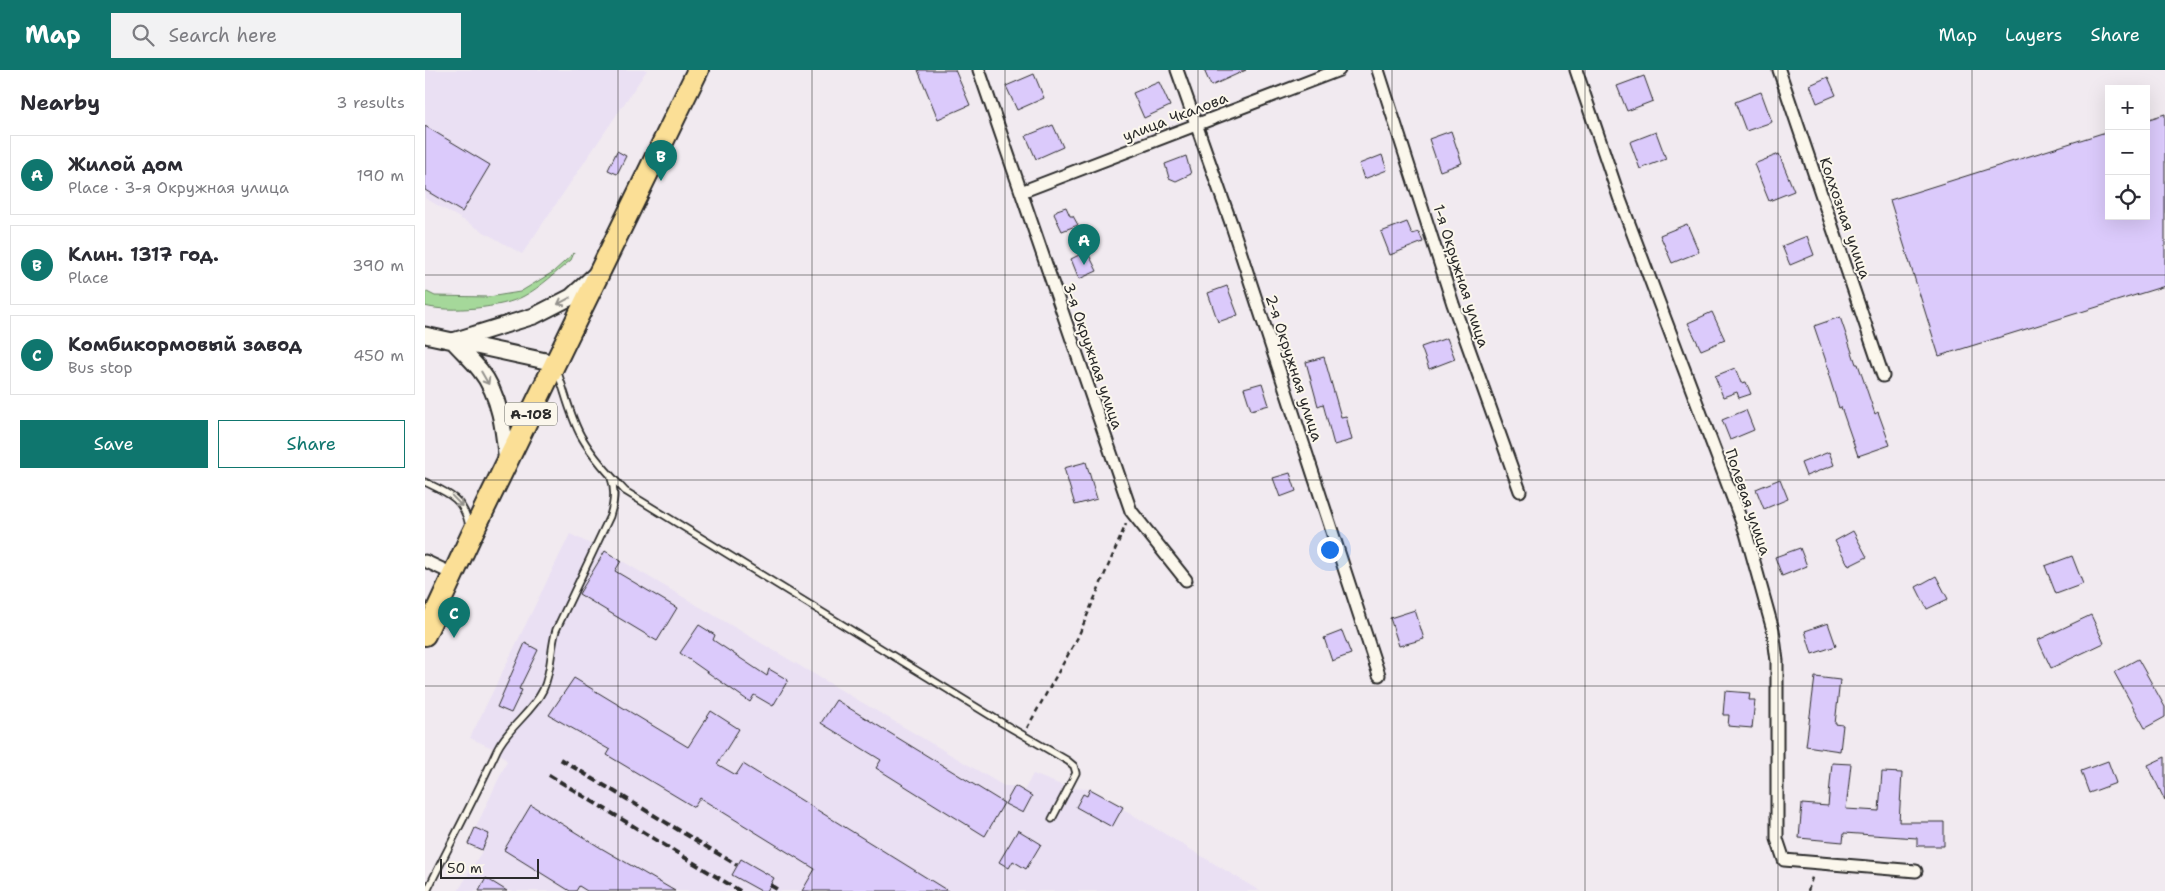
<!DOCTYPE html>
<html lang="en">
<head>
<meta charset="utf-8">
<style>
	body { margin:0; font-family:"Shantell Sans",sans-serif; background:#f2f2f3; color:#2b2b33 }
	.controls { position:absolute; right:15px; top:15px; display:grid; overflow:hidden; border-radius:0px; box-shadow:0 5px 20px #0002 }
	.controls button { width:45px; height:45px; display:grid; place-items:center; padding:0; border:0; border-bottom:1px solid #e1e1e2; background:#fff; color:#2b2b33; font:25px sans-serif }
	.scale { position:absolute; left:15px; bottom:12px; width:99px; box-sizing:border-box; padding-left:5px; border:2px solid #2b2b2b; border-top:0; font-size:14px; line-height:18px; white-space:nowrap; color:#2b2b2b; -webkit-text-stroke:4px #fbf7ec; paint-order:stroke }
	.you { position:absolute; left:904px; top:479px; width:18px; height:18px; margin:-12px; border:4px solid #fff; border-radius:50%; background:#1a73e8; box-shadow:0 0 0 8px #1a73e833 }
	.badge { display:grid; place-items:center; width:32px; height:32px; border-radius:50%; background:#0f766e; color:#fff; font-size:16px; font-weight:700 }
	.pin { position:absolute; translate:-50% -41px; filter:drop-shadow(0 1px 2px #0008) }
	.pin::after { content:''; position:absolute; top:26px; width:18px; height:15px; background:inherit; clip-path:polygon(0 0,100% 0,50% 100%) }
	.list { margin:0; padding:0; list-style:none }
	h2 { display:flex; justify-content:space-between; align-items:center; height:65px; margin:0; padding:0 20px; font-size:21px }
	h2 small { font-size:16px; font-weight:400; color:#7c7c81 }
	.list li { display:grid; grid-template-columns:32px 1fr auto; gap:15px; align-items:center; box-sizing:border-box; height:80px; margin:0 10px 10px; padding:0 10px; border:1px solid #e1e1e2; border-radius:0px }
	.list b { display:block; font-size:19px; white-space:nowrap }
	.list p { margin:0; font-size:16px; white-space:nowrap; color:#7c7c81 }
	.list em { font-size:16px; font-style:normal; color:#7c7c81 }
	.actions { display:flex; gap:10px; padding:15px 20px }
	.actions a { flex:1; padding:11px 0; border:1px solid #0f766e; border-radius:0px; text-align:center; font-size:18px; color:#0f766e }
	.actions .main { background:#0f766e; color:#fff }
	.icon { flex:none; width:28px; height:28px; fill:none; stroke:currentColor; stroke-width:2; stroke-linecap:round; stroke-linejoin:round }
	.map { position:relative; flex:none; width:1740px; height:821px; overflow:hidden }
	header { display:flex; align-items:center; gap:30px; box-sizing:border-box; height:70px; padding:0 25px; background:#0f766e; color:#fff }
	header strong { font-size:24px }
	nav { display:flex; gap:28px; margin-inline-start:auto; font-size:18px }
	.search { width:350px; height:45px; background:#f2f2f3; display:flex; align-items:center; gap:12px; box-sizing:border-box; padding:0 18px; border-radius:0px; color:#7c7c81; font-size:19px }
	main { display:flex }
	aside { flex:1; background:#fff }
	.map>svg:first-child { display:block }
	.built { fill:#eae0f3 }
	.green { fill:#a5d89a; stroke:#688262 }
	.building { fill:#dbcafb; stroke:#2b2b2b }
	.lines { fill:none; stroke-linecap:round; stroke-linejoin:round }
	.lane-casing { stroke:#2b2b2b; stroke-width:9 }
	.street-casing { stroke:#2b2b2b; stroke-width:15 }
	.secondary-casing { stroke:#2b2b2b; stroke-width:19 }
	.highway-casing { stroke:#2b2b2b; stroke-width:24 }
	.path { stroke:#2b2b2b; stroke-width:2.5; stroke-dasharray:5 4; stroke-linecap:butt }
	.lane { stroke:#fbf7ec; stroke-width:5.5 }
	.street { stroke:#fbf7ec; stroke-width:11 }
	.secondary { stroke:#fbf7ec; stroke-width:15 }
	.highway { stroke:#fbdf96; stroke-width:20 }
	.rail { stroke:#2b2b2b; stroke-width:4; stroke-dasharray:8 4; stroke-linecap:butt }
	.oneway { stroke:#93918c }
	.grid { fill:none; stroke:#2b2b2b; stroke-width:1; stroke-opacity:0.55 }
	.labels { text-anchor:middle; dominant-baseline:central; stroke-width:4; stroke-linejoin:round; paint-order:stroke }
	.shield { fill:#fbf7ec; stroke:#696865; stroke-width:1 }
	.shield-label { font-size:14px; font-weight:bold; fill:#2b2b2b }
	.street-label { font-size:15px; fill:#2b2b2b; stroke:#fbf7ec }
</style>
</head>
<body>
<header>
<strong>Map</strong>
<div class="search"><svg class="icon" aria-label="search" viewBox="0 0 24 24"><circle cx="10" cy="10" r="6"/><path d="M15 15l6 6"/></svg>Search here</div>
<nav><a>Map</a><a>Layers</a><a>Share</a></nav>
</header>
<main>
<aside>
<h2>Nearby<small>3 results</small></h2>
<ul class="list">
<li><span class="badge">A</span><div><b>Жилой дом</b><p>Place · 3-я Окружная улица</p></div><em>190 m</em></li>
<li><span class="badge">B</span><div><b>Клин. 1317 год.</b><p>Place</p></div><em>390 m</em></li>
<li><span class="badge">C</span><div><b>Комбикормовый завод</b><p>Bus stop</p></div><em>450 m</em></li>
</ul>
<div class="actions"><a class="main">Save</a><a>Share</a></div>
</aside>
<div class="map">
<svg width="1740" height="821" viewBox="0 0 1740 821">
	<rect width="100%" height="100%" fill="#f1eaf0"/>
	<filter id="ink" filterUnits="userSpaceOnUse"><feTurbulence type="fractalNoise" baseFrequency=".02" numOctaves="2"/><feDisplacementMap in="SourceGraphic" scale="10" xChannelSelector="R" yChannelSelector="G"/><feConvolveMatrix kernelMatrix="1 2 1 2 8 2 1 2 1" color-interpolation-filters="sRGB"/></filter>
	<g filter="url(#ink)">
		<path class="built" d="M0,0h222l-125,184 -97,-56z
			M145,464l35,17 399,235h11l9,5 9,-17 36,14 21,1 170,102h-802l24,-40 -14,-7 39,-83 -10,-11 -27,-12z"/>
		<path class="green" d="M149,183l-3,7c-15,12 -30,27 -47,36 -21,12 -75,17 -99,10v-15l10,5 54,1 31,-5 33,-20z"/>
		<path class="building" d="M493,0h37l15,35 -32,14z
			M779,0h42l-35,16z
			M609,4l10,24 -27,12 -11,-24z
			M1219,6l9,25 -26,10 -10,-25z
			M1403,7l8,18 -19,8 -7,-18z
			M734,12l11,24 -26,12 -11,-25z
			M1336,22l11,30 -26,9 -11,-29z
			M1740,44v172l-226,70 -49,-156 219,-69v85h37v-96z
			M628,55l10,22 -27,12 -10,-23z
			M0,56l65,39 -28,47 -37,-22z
			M1026,61l11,32 -22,8 -11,-32z
			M1231,62l10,27 -26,10 -10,-27z
			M192,81l9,5 -9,18 -9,-4z
			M1354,84l15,37 -25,10 -15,-37z
			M957,85l5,15 -23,9 -5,-15z
			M761,86l5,18 -15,7 -7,-3 -4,-14z
			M641,137l4,9h3l5,9 -16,6 -8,-17 3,-4z
			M982,152l5,12 7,-2 4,10 -33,13 -9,-23z
			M1262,154l12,28 -27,11 -12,-28z
			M1382,166l7,19 -24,10 -8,-19z
			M662,181l10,20 -18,8 -8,-20z
			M802,216l11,29 -20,7 -10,-29z
			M1287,242l13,28 -24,10 -13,-27z
			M1415,247l16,47h2l17,50 3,-2 12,33 -32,11 -17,-49 -2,1 -11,-35h2l-16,-47z
			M1022,268l8,21 -26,10 -8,-22z
			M899,287l17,60 5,-1 6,24 -18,5 -11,-41 -5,2 -12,-44z
			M1310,298l6,15 5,-1 5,12 -12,4 -2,-6 -14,5 -8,-21z
			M837,313l7,22 -18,5 -7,-22z
			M1321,340l8,20 -24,10 -8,-20z
			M1404,382l5,13 -28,11 -5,-13z
			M661,392l11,37 -22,6 -11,-37z
			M865,403l6,18 -16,6 -7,-19z
			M1355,409l8,20 -24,10 -8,-20z
			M1428,461l14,26 -18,9 -14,-25z
			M1375,478l7,18 -25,10 -7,-19z
			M180,481l16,10 -6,10 62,37 -20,33 -78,-47z
			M1647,486l11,28 -27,10 -11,-28z
			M1511,506l12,23 -21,10 -11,-22z
			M990,540l9,29 -25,7 -9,-28z
			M1666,545l13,28 -53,25 -13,-28z
			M1403,553l8,23 -24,8 -7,-23z
			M274,555l16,10 -2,5 54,36 2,-7 19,11 -15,26 -19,-11 -4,7 -70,-49z
			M917,561l9,23 -19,7 -8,-23z
			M100,573l13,7 -19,39 3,1 -11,23 -14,-6z
			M1713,589l27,48v10l-20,11 -31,-56z
			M1390,607l25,3 -5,44 8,1 -3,26 -34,-5z
			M149,608l114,69 23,-36 28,18 -22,35 19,11 7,-11 205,127h-146l13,-22 -115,-71 -6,9 -87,-52 3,-5 -61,-35z
			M1300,621l25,2 -1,7h6l-3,28 -24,-2 1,-11h-6z
			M411,630l168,103 -19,33 -109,-68 5,-8 -60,-37z
			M1740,687v44l-17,-36z
			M1683,691l8,22 -27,10 -8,-22z
			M1407,693l19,1 -5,45 33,2 3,-39 20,1 -3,49h45v24h-27v-8l-73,-5 -1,9 -44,-4 3,-34 26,2z
			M590,716l17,10 -9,17 -18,-9z
			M665,719l33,18 -11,20 -36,-20 7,-13 4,2z
			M106,735l70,43 74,43h-88l-8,-5 -3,5h-6l-66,-41z
			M50,758l14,6 -7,16 -14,-6z
			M593,760l23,14 -15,25 -13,-8 -4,7 -10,-6z
			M316,789l33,19 -7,13h-6l-29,-16z
			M61,808l21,13h-28z"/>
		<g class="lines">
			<g class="lane-casing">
				<path id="lane" d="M132,300c8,22 13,46 24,66 12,21 28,38 44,55l374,230 69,40 6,5 2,7 -24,46
					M0,412c23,11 38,16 44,43
					M2,821c23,-47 48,-93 70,-141 11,-23 35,-37 46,-60 9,-19 7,-40 13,-60l54,-114c4,-13 6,-25 1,-38"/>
			</g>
			<g class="street-casing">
				<path id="street" d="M554,0l152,441 55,69
					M752,0l54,153 148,452
					M953,0l75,234 67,187
					M1151,0l43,127 127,336 27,97 4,31v178l7,21 132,11
					M1354,0l104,306
					M596,122l318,-122
					M0,491l28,13"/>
			</g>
			<g class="secondary-casing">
				<path id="secondary" d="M0,265l130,28
					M28,271l81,-25 37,-19 25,-23
					M28,271c9,10 19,19 27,29 21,26 24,62 27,94"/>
			</g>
			<g class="highway-casing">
				<path id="highway" d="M0,565l46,-99 227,-466"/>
			</g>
			<path class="path" d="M602,658l51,-91 48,-113
				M1383,821l5,-17"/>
			<use href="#lane" class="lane"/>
			<use href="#street" class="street"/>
			<use href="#secondary" class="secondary"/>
			<use href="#highway" class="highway"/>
			<path class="rail" d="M135,689l177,106
				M124,705l191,116
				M345,815l10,6"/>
		</g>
		<defs><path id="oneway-shaft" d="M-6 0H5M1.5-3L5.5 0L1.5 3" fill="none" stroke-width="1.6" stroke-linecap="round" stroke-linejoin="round" transform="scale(1.25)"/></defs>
		<g class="oneway">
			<use href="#oneway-shaft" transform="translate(139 231) rotate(152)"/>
			<use href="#oneway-shaft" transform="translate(60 308) rotate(60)"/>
			<use href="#oneway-shaft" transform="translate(32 431) rotate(46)"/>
		</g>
	</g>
	<path class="grid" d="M193,0v821M387,0v821M580,0v821M773,0v821M967,0v821M1160,0v821M1353,0v821M1547,0v821M0,205h1740M0,410h1740M0,616h1740"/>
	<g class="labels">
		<rect class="shield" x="80" y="332.5" width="52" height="23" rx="4"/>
		<g class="shield-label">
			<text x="106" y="344">А-108</text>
		</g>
		<g class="street-label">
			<text transform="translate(750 47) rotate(-21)">улица Чкалова</text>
			<text transform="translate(1420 148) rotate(71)">Колхозная улица</text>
			<text transform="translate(1036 206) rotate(72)">1-я Окружная улица</text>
			<text transform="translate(668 286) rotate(71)">3-я Окружная улица</text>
			<text transform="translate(869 298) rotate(72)">2-я Окружная улица</text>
			<text transform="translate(1323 432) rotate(71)">Полевая улица</text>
		</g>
	</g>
</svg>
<div class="controls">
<button>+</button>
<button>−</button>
<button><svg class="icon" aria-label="locate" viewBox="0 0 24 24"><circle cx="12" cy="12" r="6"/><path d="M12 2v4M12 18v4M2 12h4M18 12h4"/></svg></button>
</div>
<div class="scale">50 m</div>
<div class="you"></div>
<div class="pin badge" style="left:659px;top:195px">A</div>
<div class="pin badge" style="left:236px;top:111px">B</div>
<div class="pin badge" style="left:29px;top:568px">C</div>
</div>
</main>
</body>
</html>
